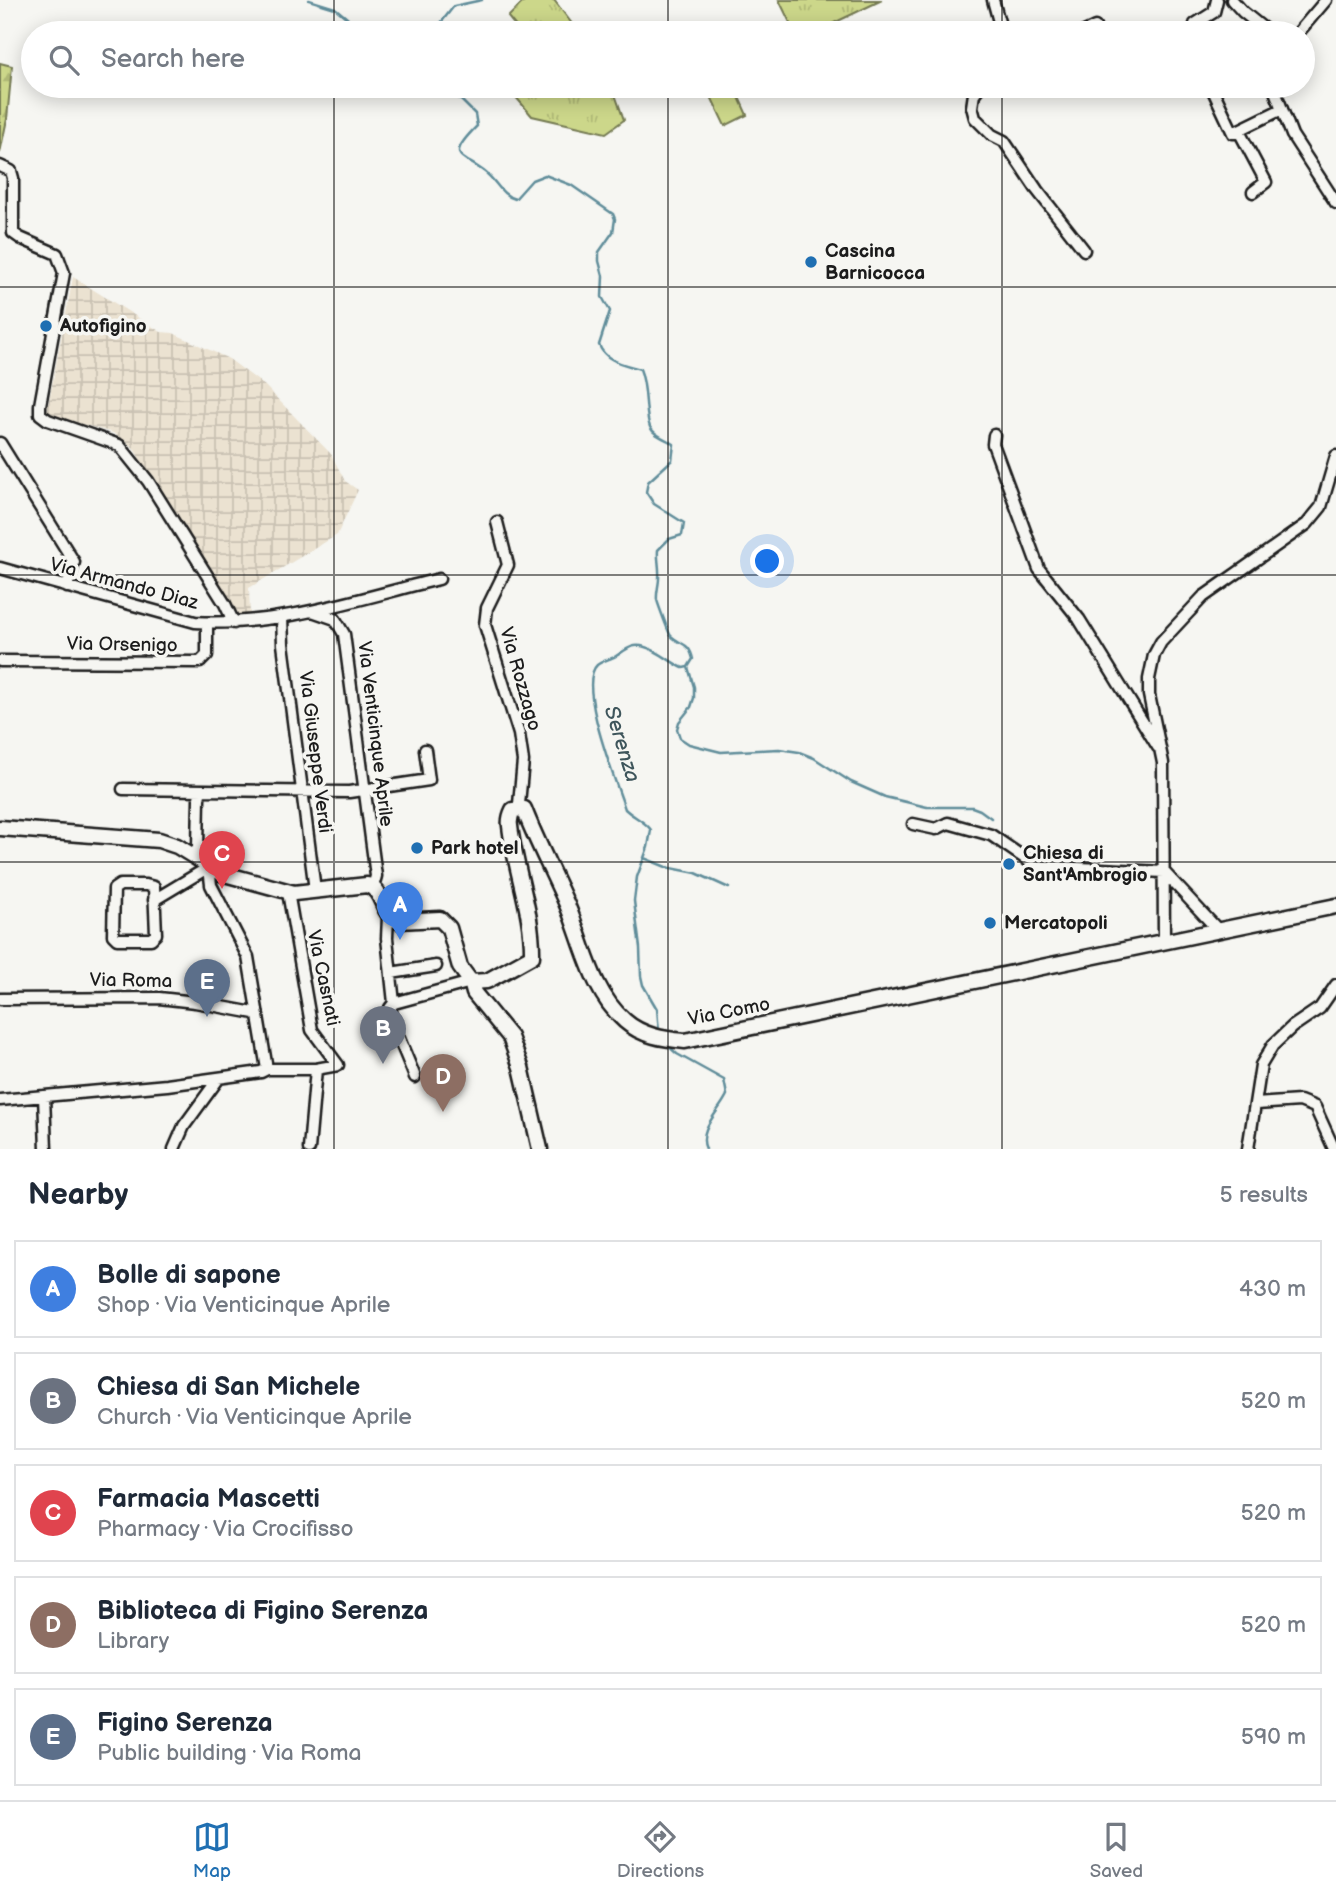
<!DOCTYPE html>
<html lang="en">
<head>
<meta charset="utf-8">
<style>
	body { margin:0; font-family:"Balsamiq Sans",sans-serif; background:#f6f6f7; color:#1f2937 }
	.you { position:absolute; left:768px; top:562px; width:24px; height:24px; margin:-18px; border:5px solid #fff; border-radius:50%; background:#1a73e8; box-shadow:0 0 0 10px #1a73e833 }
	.badge { display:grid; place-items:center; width:46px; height:46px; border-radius:50%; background:#1f6fb2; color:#fff; font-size:23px; font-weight:700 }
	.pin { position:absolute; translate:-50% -58px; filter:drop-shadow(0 2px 4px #0008) }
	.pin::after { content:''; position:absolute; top:37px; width:24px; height:21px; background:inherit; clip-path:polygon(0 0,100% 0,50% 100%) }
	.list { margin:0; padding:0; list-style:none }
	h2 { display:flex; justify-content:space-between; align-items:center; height:91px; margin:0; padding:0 28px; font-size:30px }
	h2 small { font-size:23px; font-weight:400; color:#747a83 }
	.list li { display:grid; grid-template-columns:46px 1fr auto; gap:21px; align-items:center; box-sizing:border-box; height:98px; margin:0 14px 14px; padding:0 14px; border:2px solid #e0e1e3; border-radius:0px }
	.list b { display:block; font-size:26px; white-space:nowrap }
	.list p { margin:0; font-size:23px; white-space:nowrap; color:#747a83 }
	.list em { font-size:23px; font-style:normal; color:#747a83 }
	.icon { flex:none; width:38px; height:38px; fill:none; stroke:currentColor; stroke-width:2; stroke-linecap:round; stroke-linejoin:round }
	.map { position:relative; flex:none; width:1336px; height:1149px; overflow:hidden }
	.search { position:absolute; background:#fff; box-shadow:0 4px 18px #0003; left:21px; right:21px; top:21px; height:77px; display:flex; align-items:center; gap:18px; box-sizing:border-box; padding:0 24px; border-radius:38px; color:#747a83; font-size:26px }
	.sheet { height:651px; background:#fff }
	nav { display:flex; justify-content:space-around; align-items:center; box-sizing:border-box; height:98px; border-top:2px solid #e0e1e3; background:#fff; font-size:19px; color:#747a83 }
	nav a { display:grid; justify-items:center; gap:4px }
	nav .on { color:#1f6fb2 }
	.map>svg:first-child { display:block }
	.industrial { fill:url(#industrial-grid) }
	.grass { fill:url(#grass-tufts); stroke:#747a53; stroke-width:2 }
	.forest { fill:url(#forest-firs); stroke:#747a53; stroke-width:2 }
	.green { fill:#ccd78a; stroke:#747a53; stroke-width:2 }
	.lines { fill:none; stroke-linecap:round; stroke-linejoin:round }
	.stream { stroke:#608d9a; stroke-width:2.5 }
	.street-casing { stroke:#1c1c1c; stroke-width:15 }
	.secondary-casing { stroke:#1c1c1c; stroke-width:19 }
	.street { stroke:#f6f6f2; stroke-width:10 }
	.secondary { stroke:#f6f6f2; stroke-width:14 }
	.grid { fill:none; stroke:#1c1c1c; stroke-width:2; stroke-opacity:0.55 }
	.poi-dot { fill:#1f6fb2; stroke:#f6f6f2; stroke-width:2.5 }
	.labels { text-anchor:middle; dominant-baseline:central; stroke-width:7; stroke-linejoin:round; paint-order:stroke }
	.poi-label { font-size:19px; font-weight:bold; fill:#1c1c1c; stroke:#f6f6f2; text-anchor:start }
	.street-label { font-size:19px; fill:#1c1c1c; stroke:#f6f6f2 }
	.water-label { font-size:21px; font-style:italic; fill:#3e555b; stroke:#f6f6f2 }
</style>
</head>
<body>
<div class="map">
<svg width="1336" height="1149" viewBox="0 0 1336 1149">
	<defs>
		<pattern id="industrial-grid" width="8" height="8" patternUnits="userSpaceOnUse" patternTransform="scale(1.75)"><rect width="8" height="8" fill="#ebe2d1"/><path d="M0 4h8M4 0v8" fill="none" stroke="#c9c1b3"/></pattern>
		<pattern id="grass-tufts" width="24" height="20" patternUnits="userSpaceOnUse" patternTransform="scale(1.75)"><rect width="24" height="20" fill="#ccd78a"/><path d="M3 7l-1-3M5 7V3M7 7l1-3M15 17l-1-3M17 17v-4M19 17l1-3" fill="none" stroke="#afb876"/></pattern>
		<pattern id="forest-firs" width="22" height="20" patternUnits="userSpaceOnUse" patternTransform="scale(1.75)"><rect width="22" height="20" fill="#ccd78a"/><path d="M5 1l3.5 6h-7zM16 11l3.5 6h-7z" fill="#afb876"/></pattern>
	</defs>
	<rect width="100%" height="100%" fill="#f6f6f2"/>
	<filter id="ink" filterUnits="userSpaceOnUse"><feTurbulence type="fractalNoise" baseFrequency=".0143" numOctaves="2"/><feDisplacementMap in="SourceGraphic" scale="14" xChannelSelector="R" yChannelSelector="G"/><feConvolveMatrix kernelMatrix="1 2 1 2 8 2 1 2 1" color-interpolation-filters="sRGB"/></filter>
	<g filter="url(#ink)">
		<path class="industrial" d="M73,277l88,55 12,1 56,26 36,27 66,68 14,27 13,9 -21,45 -88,53 1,27 -18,1 -99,-169 -20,-14 -56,-16 -10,-6z"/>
		<path class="grass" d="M525,0h29l25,33h-58l-13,-16z
			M779,0h103l-69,33h-18z
			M520,86h92l12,34 -18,13 -74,-17 -17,-20z"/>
		<path class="forest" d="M0,63l12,3 -5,53 -7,34z"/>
		<path class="green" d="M706,86h28l13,29 -22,11z"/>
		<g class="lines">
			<path class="stream" d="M309,0l26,8 30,25
				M433,33l21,-27 28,-6
				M447,86l28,28 2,12c-33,33 -15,28 9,47 11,9 15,22 29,26l17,-19 13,-5 26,10 42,29 2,5 -2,13 -14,20v9l4,15 -1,21 8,14 -11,34c7,17 25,19 41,24 8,19 4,43 10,58 4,9 17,12 24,17l-2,16 -24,22 -2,10 8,12 30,19 -2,12 -13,4 -11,11c-1,9 2,18 1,28 0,7 -3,15 -2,22 1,4 12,34 14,36 11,10 18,6 22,23l-5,8 -5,1c-13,-6 -24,-17 -38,-21 -12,-4 -18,2 -29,9 -5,3 -14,5 -19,9 -21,19 20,119 28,144 8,8 20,12 26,21l-3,17 -11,30 -3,24 6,47 1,28 2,9 14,24 2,23
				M688,667l6,20v11l-3,9 -12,15 -2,7 3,9 9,6 32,8 58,-3 20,3 15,6 37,24 34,15 42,10h45l8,3 11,8
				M644,858l22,9 30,6 33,15
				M666,1044l11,10 47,26 3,15c-8,17 -30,35 -21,54"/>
			<g class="street-casing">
				<path id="street" d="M993,0l9,33
					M1232,0l11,12 26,21
					M1082,33l13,-6
					M1194,33l1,-9 19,-12 3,-12
					M1298,33l28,-33
					M980,86l-6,8 -2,13 3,11 17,17 12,6 33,49 47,60
					M1211,86l22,47h7l26,49 -13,10
					M1273,86l19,49 44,68
					M1233,133l49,-24
					M0,166l11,5 2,7v55l7,5 37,16 7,19 -24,132v9l8,6 71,25 29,36 77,123 9,19
					M994,435l-1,9 46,125 40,50 79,128
					M0,443l74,119 -7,25
					M497,522l11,43 -21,43 -2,17 34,109 4,27 -4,43 3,5
					M0,568l195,54c82,5 166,-24 244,-43
					M312,611l23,8 9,15 32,242 -3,11
					M282,617l1,27 32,246
					M0,661l200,1 7,-7v-32
					M123,789l226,3 80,-12 -4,-30
					M913,824l23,5 12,-6 43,12 45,31 128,6 55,59
					M195,857l3,-9 1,-50 2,-8
					M120,885h26l8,2 2,47 -5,5h-34l-4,-4 1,-46z
					M154,900l55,-33 2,18 37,72 19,112h49l22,-4 -26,-35 -24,-138
					M388,917l-1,21 7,65 -4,5 8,28 17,41
					M1164,940l-1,-177 -14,-68v-16l5,-24 7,-13 42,-45 104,-73 14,-17 15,-51
					M391,973l45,-7
					M0,999l159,-1 36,4 59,11 4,4
					M394,1003l77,-21
					M44,1096l2,53
					M0,1100l167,-15 94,-13 6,-3
					M1256,1104l44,-3 15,6 19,42
					M174,1149l10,-23 35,-48
					M309,1149l7,-80
					M1248,1149l13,-84 12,-20 19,-18 28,-19 16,-23"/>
			</g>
			<g class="secondary-casing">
				<path id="secondary" d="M0,828l159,12 18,6 44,27 73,20 73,-8c18,6 13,29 31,36l42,-2 9,9 11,39 11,15 3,11 36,44 11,30 19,82
					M471,982l16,-1 45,-25c1,-44 -17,-86 -22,-130 -1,-6 0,-10 3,-16l11,-1c13,34 30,65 44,98 16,39 24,85 57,114 17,15 39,18 60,20l651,-135"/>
			</g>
			<use href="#street" class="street"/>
			<use href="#secondary" class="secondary"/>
		</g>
	</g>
	<path class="grid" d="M334,0v33M668,0v33M1002,0v33M334,86v1063M668,86v1063M1002,86v1063M0,287h1336M0,575h1336M0,862h1336"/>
	<g class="poi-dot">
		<circle cx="811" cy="262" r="7"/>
		<circle cx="46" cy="326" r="7"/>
		<circle cx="417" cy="848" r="7"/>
		<circle cx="1009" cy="864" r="7"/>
		<circle cx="990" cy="923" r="7"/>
	</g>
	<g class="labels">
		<g class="poi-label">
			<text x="825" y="251">Cascina<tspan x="825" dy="22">Barnicocca</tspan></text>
			<text x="60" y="326">Autofigino</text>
			<text x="431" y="848">Park hotel</text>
			<text x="1023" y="853">Chiesa di<tspan x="1023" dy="22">Sant'Ambrogio</tspan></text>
			<text x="1004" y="923">Mercatopoli</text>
		</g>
		<g class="street-label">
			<text transform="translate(124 584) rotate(15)">Via Armando Diaz</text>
			<text transform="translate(122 645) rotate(1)">Via Orsenigo</text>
			<text transform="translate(520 679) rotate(74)">Via Rozzago</text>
			<text transform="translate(375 734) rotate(83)">Via Venticinque Aprile</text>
			<text transform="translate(315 752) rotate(83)">Via Giuseppe Verdi</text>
			<text transform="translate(323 978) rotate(78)">Via Casnati</text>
			<text transform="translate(131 981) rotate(1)">Via Roma</text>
			<text transform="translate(729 1012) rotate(-11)">Via Como</text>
		</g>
		<g class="water-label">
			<text transform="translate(622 744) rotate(73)">Serenza</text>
		</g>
	</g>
</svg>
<div class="you"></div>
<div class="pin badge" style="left:400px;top:940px;background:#3f7fe0">A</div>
<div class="pin badge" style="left:383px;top:1064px;background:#6b7280">B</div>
<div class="pin badge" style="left:222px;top:889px;background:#e0444e">C</div>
<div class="pin badge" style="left:443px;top:1112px;background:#8d6e63">D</div>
<div class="pin badge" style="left:207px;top:1017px;background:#5c6f8a">E</div>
<div class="search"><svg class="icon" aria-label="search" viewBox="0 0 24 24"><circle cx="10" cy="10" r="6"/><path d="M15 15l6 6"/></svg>Search here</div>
</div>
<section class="sheet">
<h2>Nearby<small>5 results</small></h2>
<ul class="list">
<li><span class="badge" style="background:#3f7fe0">A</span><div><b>Bolle di sapone</b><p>Shop · Via Venticinque Aprile</p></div><em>430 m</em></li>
<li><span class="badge" style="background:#6b7280">B</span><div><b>Chiesa di San Michele</b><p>Church · Via Venticinque Aprile</p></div><em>520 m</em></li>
<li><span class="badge" style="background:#e0444e">C</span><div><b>Farmacia Mascetti</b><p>Pharmacy · Via Crocifisso</p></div><em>520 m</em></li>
<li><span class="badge" style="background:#8d6e63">D</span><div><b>Biblioteca di Figino Serenza</b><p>Library</p></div><em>520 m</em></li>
<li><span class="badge" style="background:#5c6f8a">E</span><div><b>Figino Serenza</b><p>Public building · Via Roma</p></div><em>590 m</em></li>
</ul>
</section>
<nav>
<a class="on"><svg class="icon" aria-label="map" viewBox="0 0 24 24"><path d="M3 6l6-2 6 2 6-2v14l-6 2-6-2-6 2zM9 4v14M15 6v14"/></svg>Map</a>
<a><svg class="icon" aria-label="directions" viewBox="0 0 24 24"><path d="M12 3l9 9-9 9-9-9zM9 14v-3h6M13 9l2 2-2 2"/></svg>Directions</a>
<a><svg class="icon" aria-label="saved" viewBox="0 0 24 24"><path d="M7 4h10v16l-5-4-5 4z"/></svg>Saved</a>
</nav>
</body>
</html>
